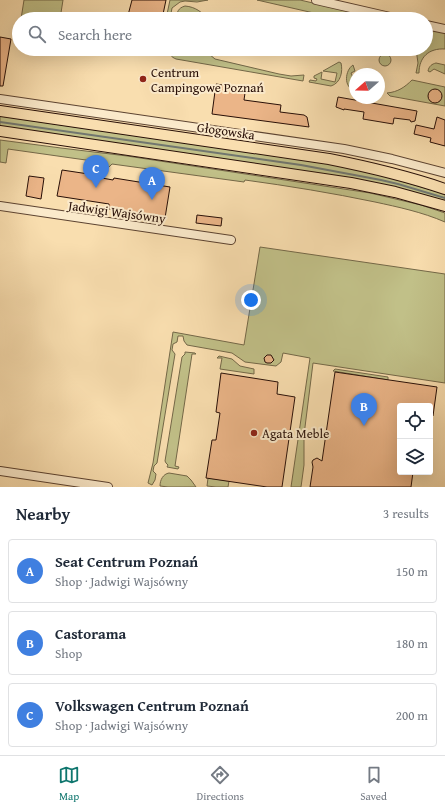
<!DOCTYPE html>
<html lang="en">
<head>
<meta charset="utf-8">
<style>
	body { margin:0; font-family:"Gentium Book Plus",serif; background:#f6f6f7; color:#1f2937 }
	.controls { position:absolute; right:12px; bottom:12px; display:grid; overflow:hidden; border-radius:4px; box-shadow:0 4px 16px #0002 }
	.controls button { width:36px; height:36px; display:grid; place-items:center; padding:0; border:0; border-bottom:1px solid #e0e1e3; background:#fff; color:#1f2937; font:20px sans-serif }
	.compass { position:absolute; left:349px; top:68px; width:36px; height:36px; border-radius:50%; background:#fff; box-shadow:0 4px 16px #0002; rotate:250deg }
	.you { position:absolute; left:251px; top:300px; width:14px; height:14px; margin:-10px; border:3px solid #fff; border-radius:50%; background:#1a73e8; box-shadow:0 0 0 6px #1a73e833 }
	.badge { display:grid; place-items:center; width:26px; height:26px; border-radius:50%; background:#0f766e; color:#fff; font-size:13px; font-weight:700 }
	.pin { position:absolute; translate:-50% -33px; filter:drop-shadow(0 1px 2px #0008) }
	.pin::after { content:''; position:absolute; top:21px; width:14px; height:12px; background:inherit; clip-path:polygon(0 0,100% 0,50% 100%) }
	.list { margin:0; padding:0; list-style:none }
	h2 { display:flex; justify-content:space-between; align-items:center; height:52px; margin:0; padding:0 16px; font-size:17px }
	h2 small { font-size:13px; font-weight:400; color:#747a83 }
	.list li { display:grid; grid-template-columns:26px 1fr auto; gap:12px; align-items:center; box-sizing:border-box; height:64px; margin:0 8px 8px; padding:0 8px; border:1px solid #e0e1e3; border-radius:4px }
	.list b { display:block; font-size:15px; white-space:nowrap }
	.list p { margin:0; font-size:13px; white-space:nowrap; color:#747a83 }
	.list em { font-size:13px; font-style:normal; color:#747a83 }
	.icon { flex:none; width:22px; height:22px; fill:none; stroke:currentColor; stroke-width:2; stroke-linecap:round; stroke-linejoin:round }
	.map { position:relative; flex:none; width:445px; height:487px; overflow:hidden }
	.search { position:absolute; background:#fff; box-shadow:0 4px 16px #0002; left:12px; right:12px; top:12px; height:44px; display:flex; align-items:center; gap:10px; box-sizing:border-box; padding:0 14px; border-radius:22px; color:#747a83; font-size:15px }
	.sheet { height:268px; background:#fff }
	nav { display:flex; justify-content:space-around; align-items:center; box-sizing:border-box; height:56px; border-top:1px solid #e0e1e3; background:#fff; font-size:11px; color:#747a83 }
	nav a { display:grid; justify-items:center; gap:2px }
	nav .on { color:#0f766e }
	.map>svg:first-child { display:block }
	.green { fill:#c1c088; stroke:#746848 }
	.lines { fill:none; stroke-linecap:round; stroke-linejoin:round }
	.stream { stroke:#71766f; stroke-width:2 }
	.building { fill:#ebb588; stroke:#280f07 }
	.minor-casing { stroke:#5c4331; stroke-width:10 }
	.major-casing { stroke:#280f07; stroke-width:12 }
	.minor { stroke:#fbeacb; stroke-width:8 }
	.major { stroke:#f9deaf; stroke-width:10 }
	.poi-dot { fill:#8f2418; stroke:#fbeacb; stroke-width:1.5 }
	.labels { text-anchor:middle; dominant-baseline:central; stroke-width:4; stroke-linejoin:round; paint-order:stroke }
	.poi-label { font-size:13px; fill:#280f07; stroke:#fbeacb; text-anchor:start }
	.street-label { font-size:13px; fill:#280f07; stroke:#fbeacb }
</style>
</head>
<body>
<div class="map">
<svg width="445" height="487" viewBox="0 0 445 487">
	<rect width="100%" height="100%" fill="#f9deaf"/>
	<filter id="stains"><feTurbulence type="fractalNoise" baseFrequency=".005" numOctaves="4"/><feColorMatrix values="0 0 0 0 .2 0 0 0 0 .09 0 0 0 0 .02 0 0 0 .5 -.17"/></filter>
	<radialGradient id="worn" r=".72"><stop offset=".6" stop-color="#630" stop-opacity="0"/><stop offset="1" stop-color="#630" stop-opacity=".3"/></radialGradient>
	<path class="green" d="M24,0h39l-3,19h-39z
		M170,0h38l-11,2 -12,-1 -5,1 -8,6 -2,11h-4z
		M257,0h43l82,19h-42z
		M185,6c11,1 16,6 24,13h-33c1,-7 2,-11 9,-13z
		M426,29l19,4v16c-16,-1 -26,8 -26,24h-3l2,-10 -2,-14h10z
		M169,49h34l12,10 64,15 12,2 13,-1 -1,6 -127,-22c-5,-2 -7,-5 -7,-10z
		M379 60a6 6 0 1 1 12 0a6 6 0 1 1-12 0Z
		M339,62l2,1c2,8 0,20 -10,23l-22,-4 1,-2 6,1 1,-2 -3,-1v-2l8,-4 -1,7 14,3 2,-9 -14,-2z
		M436,63l9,2v9l-11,-5 -4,3 -2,-1c1,-5 4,-7 8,-8z
		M353,65l2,6 -4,2 3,7h1v10c-12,-2 -10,-20 -2,-25z
		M412,80l33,7v19l-55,-10 -3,-3c11,-1 18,-6 25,-13z
		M0,116l330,48 51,11 64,19v8l-46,-14 -50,-10 -349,-51z
		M0,140l61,8 66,8 243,37 51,12 24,8v9c-23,-10 -47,-15 -70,-20 -43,-9 -86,-16 -130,-22l-1,2 -132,-18 -4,4 -1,-1v-4l-99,-14 -2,14 -6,-1z
		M260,247l185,27v109l-132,-20 -9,72v30l-3,22h-10l19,-129 -27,-5 -2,9 -5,4 -31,-4 -13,-9 -45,-8 -3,-4 -1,-5h-5l-1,6 -4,2 -1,6 3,4 -18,109 -3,3 -1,5 3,3 -1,6 -3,5 -4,-2 5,-20 20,-131 71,13z
		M185,352l10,1 1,1h-4l-17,112 4,1 -1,2 -11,-2 1,-2 -2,-2 -1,-2 17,-104 3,-3z
		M219,356l13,3 8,7 14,3v5l-34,-5 2,-11h-5z
		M335,369l53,8v3l-55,-9z
		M169,473l18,3 4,4 5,7h-28l-8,-1c0,-6 3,-12 9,-13z
		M208,478l21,3 -1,6h-12l-9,-1z"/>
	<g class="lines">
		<path class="stream" d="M0,122l301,43 80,15 17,4 47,14"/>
	</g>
	<path class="building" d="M132,0h34l-4,19h-35z
		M0,37l11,2 -8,47h-3z
		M137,49h9v6l-10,-1z
		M216,84l26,4 -1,4 4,1 -1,7 37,5 -1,7 24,3 3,2 2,10 -97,-13z
		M428 96a7 7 0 1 1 14 0a7 7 0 1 1-14 0Z
		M338,97l79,14 -2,10 -4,1 -1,-2 -16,-2 -1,6 -30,-5 1,-7 -20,-3v1l-8,-3z
		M437,117l8,3v26l-15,-4 1,-4 -17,-4 2,-9 18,4z
		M62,170l40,6v2l11,2 1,-2 56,9 -5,31 -56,-9v-5l-52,-8z
		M29,176l15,2 -3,21 -15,-3z
		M197,215l25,3 -1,8 -25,-3z
		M267,355h4l3,5 -3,3h-4l-2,-1 -1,-4z
		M335,372l102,15 -4,29h-3v-10h-30v66h13l-2,15h-101l3,-20 -1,-5 1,-2 4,-2 5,3z
		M221,373l57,9 -1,12 18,3 -13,90h-15l-61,-9 6,-38h4l4,-27 -4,-1z"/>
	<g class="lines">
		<g class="minor-casing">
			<path id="minor" d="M316,0l83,19
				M426,25l19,4
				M0,99l344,50 48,10 53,14
				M0,206l231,34
				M0,471l108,16"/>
		</g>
		<g class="major-casing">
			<path id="major" d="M0,111l329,48c40,8 78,17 116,30
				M0,131l351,52 44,9 50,14"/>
		</g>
		<use href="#minor" class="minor"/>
		<use href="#major" class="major"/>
	</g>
	<g class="poi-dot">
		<circle cx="143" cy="79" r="4"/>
		<circle cx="254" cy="433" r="4"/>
	</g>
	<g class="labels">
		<g class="poi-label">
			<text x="151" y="72">Centrum<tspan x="151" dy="15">Campingowe Poznań</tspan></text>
			<text x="262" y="433">Agata Meble</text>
		</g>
		<g class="street-label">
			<text transform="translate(226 131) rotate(8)">Głogowska</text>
			<text transform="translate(117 212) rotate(8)">Jadwigi Wajsówny</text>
		</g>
	</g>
	<rect width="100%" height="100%" filter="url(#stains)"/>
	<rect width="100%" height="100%" fill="url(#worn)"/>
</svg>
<div class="controls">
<button><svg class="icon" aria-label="locate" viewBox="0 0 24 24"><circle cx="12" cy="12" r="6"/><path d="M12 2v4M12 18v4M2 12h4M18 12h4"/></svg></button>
<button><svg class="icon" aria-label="layers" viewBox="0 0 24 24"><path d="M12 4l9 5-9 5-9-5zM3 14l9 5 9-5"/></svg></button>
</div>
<svg class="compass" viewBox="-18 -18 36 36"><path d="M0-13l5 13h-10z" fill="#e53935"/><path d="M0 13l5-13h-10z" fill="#747a83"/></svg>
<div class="you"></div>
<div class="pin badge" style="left:152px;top:200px;background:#3f7fe0">A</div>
<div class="pin badge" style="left:364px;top:426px;background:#3f7fe0">B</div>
<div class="pin badge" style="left:96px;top:188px;background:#3f7fe0">C</div>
<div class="search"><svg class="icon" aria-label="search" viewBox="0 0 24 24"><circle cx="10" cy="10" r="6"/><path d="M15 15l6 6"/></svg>Search here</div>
</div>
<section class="sheet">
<h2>Nearby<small>3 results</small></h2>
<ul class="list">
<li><span class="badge" style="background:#3f7fe0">A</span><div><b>Seat Centrum Poznań</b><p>Shop · Jadwigi Wajsówny</p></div><em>150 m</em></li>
<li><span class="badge" style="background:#3f7fe0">B</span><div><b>Castorama</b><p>Shop</p></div><em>180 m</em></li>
<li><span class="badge" style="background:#3f7fe0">C</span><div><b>Volkswagen Centrum Poznań</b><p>Shop · Jadwigi Wajsówny</p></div><em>200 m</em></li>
</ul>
</section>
<nav>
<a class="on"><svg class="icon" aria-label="map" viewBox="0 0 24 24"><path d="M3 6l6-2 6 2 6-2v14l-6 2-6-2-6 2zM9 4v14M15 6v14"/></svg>Map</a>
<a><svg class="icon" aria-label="directions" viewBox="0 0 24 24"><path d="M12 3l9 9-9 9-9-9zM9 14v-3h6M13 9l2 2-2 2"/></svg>Directions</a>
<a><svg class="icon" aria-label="saved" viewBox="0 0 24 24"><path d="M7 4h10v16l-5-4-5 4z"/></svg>Saved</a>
</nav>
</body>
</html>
